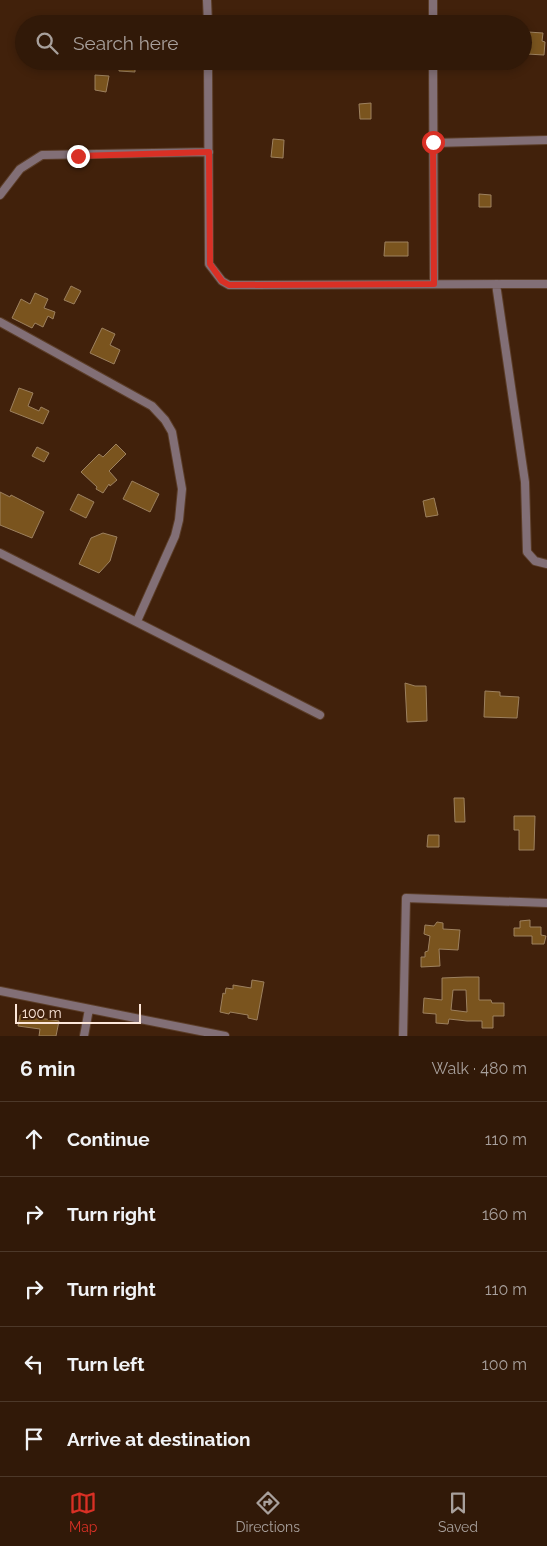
<!DOCTYPE html>
<html lang="en">
<head>
<meta charset="utf-8">
<style>
	body { margin:0; font-family:Raleway,sans-serif; background:#392212; color:#f1f3f6 }
	.scale { position:absolute; left:15px; bottom:12px; width:126px; box-sizing:border-box; padding-left:5px; border:2px solid #fde7da; border-top:0; font-size:14px; line-height:18px; white-space:nowrap; color:#fde7da; -webkit-text-stroke:4px #41210b; paint-order:stroke }
	.stop { position:absolute; width:15px; height:15px; margin:-11px; border:4px solid #d93025; border-radius:50%; background:#fff }
	.stop.end { background:#d93025; border-color:#fff; box-shadow:0 1px 5px #0008 }
	.list { margin:0; padding:0; list-style:none }
	h2 { display:flex; justify-content:space-between; align-items:center; height:65px; margin:0; padding:0 20px; font-size:21px }
	h2 small { font-size:16px; font-weight:400; color:#a8a09c }
	.list li { display:grid; grid-template-columns:32px 1fr auto; gap:15px; align-items:center; box-sizing:border-box; height:75px; padding:0 20px; border-top:1px solid #4c3829 }
	.list b { display:block; font-size:19px; white-space:nowrap }
	.list em { font-size:16px; font-style:normal; color:#a8a09c }
	.icon { flex:none; width:28px; height:28px; fill:none; stroke:currentColor; stroke-width:2; stroke-linecap:round; stroke-linejoin:round }
	.map { position:relative; flex:none; width:547px; height:1036px; overflow:hidden }
	.search { position:absolute; background:#311908; box-shadow:0 2px 8px #0003; left:15px; right:15px; top:15px; height:55px; display:flex; align-items:center; gap:12px; box-sizing:border-box; padding:0 18px; border-radius:28px; color:#a8a09c; font-size:19px }
	.sheet { height:440px; background:#311908 }
	nav { display:flex; justify-content:space-around; align-items:center; box-sizing:border-box; height:70px; border-top:1px solid #4c3829; background:#311908; font-size:14px; color:#a8a09c }
	nav a { display:grid; justify-items:center; gap:2px }
	nav .on { color:#d93025 }
	.map>svg:first-child { display:block }
	.building { fill:#7a541e; stroke:#9d815f; fill-rule:evenodd }
	.lines { fill:none; stroke-linecap:round; stroke-linejoin:round }
	.minor-casing { stroke:#5b3d28; stroke-width:10 }
	.minor { stroke:#826f76; stroke-width:8 }
	.route { stroke:#d93025; stroke-width:6 }
</style>
</head>
<body>
<div class="map">
<svg width="547" height="1036" viewBox="0 0 547 1036">
	<rect width="100%" height="100%" fill="#41210b"/>
	<path class="building" d="M528,32l15,1 -1,8 3,1 -1,13 -17,-1z
		M119,61h16v11l-16,-1z
		M95,75l14,1 -3,16 -11,-2z
		M371,103v16h-11l-1,-15z
		M273,139l11,1 -1,18 -12,-1z
		M479,194l12,1v12h-12z
		M385,242h23v14h-24z
		M71,286l10,5 -7,13 -10,-4z
		M35,293l13,6 -4,9 11,4 -2,7 -5,-3 -5,11 -8,-4 -3,5 -20,-10 9,-19 9,5z
		M102,328l13,6 -5,11 10,5 -6,14 -24,-11z
		M19,388l14,5 -5,13 11,5 2,-4 8,4 -6,13 -33,-13z
		M116,444l10,10 -17,17 8,9 -7,6 -1,-2 -6,9 -7,-4 1,-2 -16,-15 18,-18 4,3z
		M37,447l12,6 -5,9 -12,-6z
		M132,481l27,13 -9,18 -27,-13z
		M0,492l10,5 1,-2 33,17 -12,26 -32,-13z
		M78,494l16,8 -8,16 -16,-8z
		M434,498l4,17 -12,2 -3,-16z
		M103,533l14,4 -7,24 -11,12 -20,-9 12,-26z
		M405,683l10,3h11l1,35 -20,1z
		M485,691l15,1v4l19,1 -2,21 -33,-1z
		M454,798h10l1,24h-10z
		M514,816h21l-1,34h-15v-20h-5z
		M428,835h11v12h-12z
		M530,920v7h11v8l5,1 -2,8h-12v-8h-18v-8h6v-7z
		M437,922l6,1v6l17,1 -2,20 -19,-1 1,17 -19,1v-10h4v-5l3,-1 2,-15 -6,-2 1,-9 9,1z
		M466,977h13v23h12l1,3h12v13h-11v12h-11v-7h-15l-18,-2 -1,5 -12,-1v-9l-13,-1 1,-15 18,2v-22zM453,990h13l1,22 -16,-2z
		M252,980l12,2 -7,38 -9,-2v-3l-18,-3 -1,2 -9,-2 3,-19 2,1 1,-6 7,1v-4l18,3z
		M20,1015l39,6 -3,15h-17l1,-7 -22,-3z"/>
	<g class="lines">
		<g class="minor-casing">
			<path id="minor" d="M207,0l1,24
				M433,0v24
				M208,61l1,203 13,17 7,4 318,-1
				M433,61l1,223
				M433,143l114,-3
				M0,195l20,-26 22,-14 167,-3
				M496,284l29,198 2,70 8,9 12,3
				M0,322l152,84 13,14 7,12 10,57 -3,31 -4,16 -38,85
				M0,553l320,162
				M0,991l225,45
				M84,1036l5,-27
				M403,1036l3,-138 141,5"/>
		</g>
		<use href="#minor" class="minor"/>
	</g>
	<g class="lines">
		<path class="route" d="M78,156l131,-4 1,112 12,17 7,4 205,-1 -1,-142"/>
	</g>
</svg>
<div class="scale">100 m</div>
<div class="stop" style="left:433px;top:142px"></div>
<div class="stop end" style="left:78px;top:156px"></div>
<div class="search"><svg class="icon" aria-label="search" viewBox="0 0 24 24"><circle cx="10" cy="10" r="6"/><path d="M15 15l6 6"/></svg>Search here</div>
</div>
<section class="sheet">
<h2>6 min<small>Walk · 480 m</small></h2>
<ul class="list">
<li><svg class="icon" aria-label="ahead" viewBox="0 0 24 24"><path d="M12 20V5M6 11l6-6 6 6"/></svg><div><b>Continue</b></div><em>110 m</em></li>
<li><svg class="icon" aria-label="right" viewBox="0 0 24 24"><path d="M7 20v-9h11M14 6l5 5-5 5"/></svg><div><b>Turn right</b></div><em>160 m</em></li>
<li><svg class="icon" aria-label="right" viewBox="0 0 24 24"><path d="M7 20v-9h11M14 6l5 5-5 5"/></svg><div><b>Turn right</b></div><em>110 m</em></li>
<li><svg class="icon" aria-label="left" viewBox="0 0 24 24"><path d="M17 20v-9H6M10 6l-5 5 5 5"/></svg><div><b>Turn left</b></div><em>100 m</em></li>
<li><svg class="icon" aria-label="arrive" viewBox="0 0 24 24"><path d="M6 21V4h12l-3 4 3 4H6"/></svg><div><b>Arrive at destination</b></div></li>
</ul>
</section>
<nav>
<a class="on"><svg class="icon" aria-label="map" viewBox="0 0 24 24"><path d="M3 6l6-2 6 2 6-2v14l-6 2-6-2-6 2zM9 4v14M15 6v14"/></svg>Map</a>
<a><svg class="icon" aria-label="directions" viewBox="0 0 24 24"><path d="M12 3l9 9-9 9-9-9zM9 14v-3h6M13 9l2 2-2 2"/></svg>Directions</a>
<a><svg class="icon" aria-label="saved" viewBox="0 0 24 24"><path d="M7 4h10v16l-5-4-5 4z"/></svg>Saved</a>
</nav>
</body>
</html>
